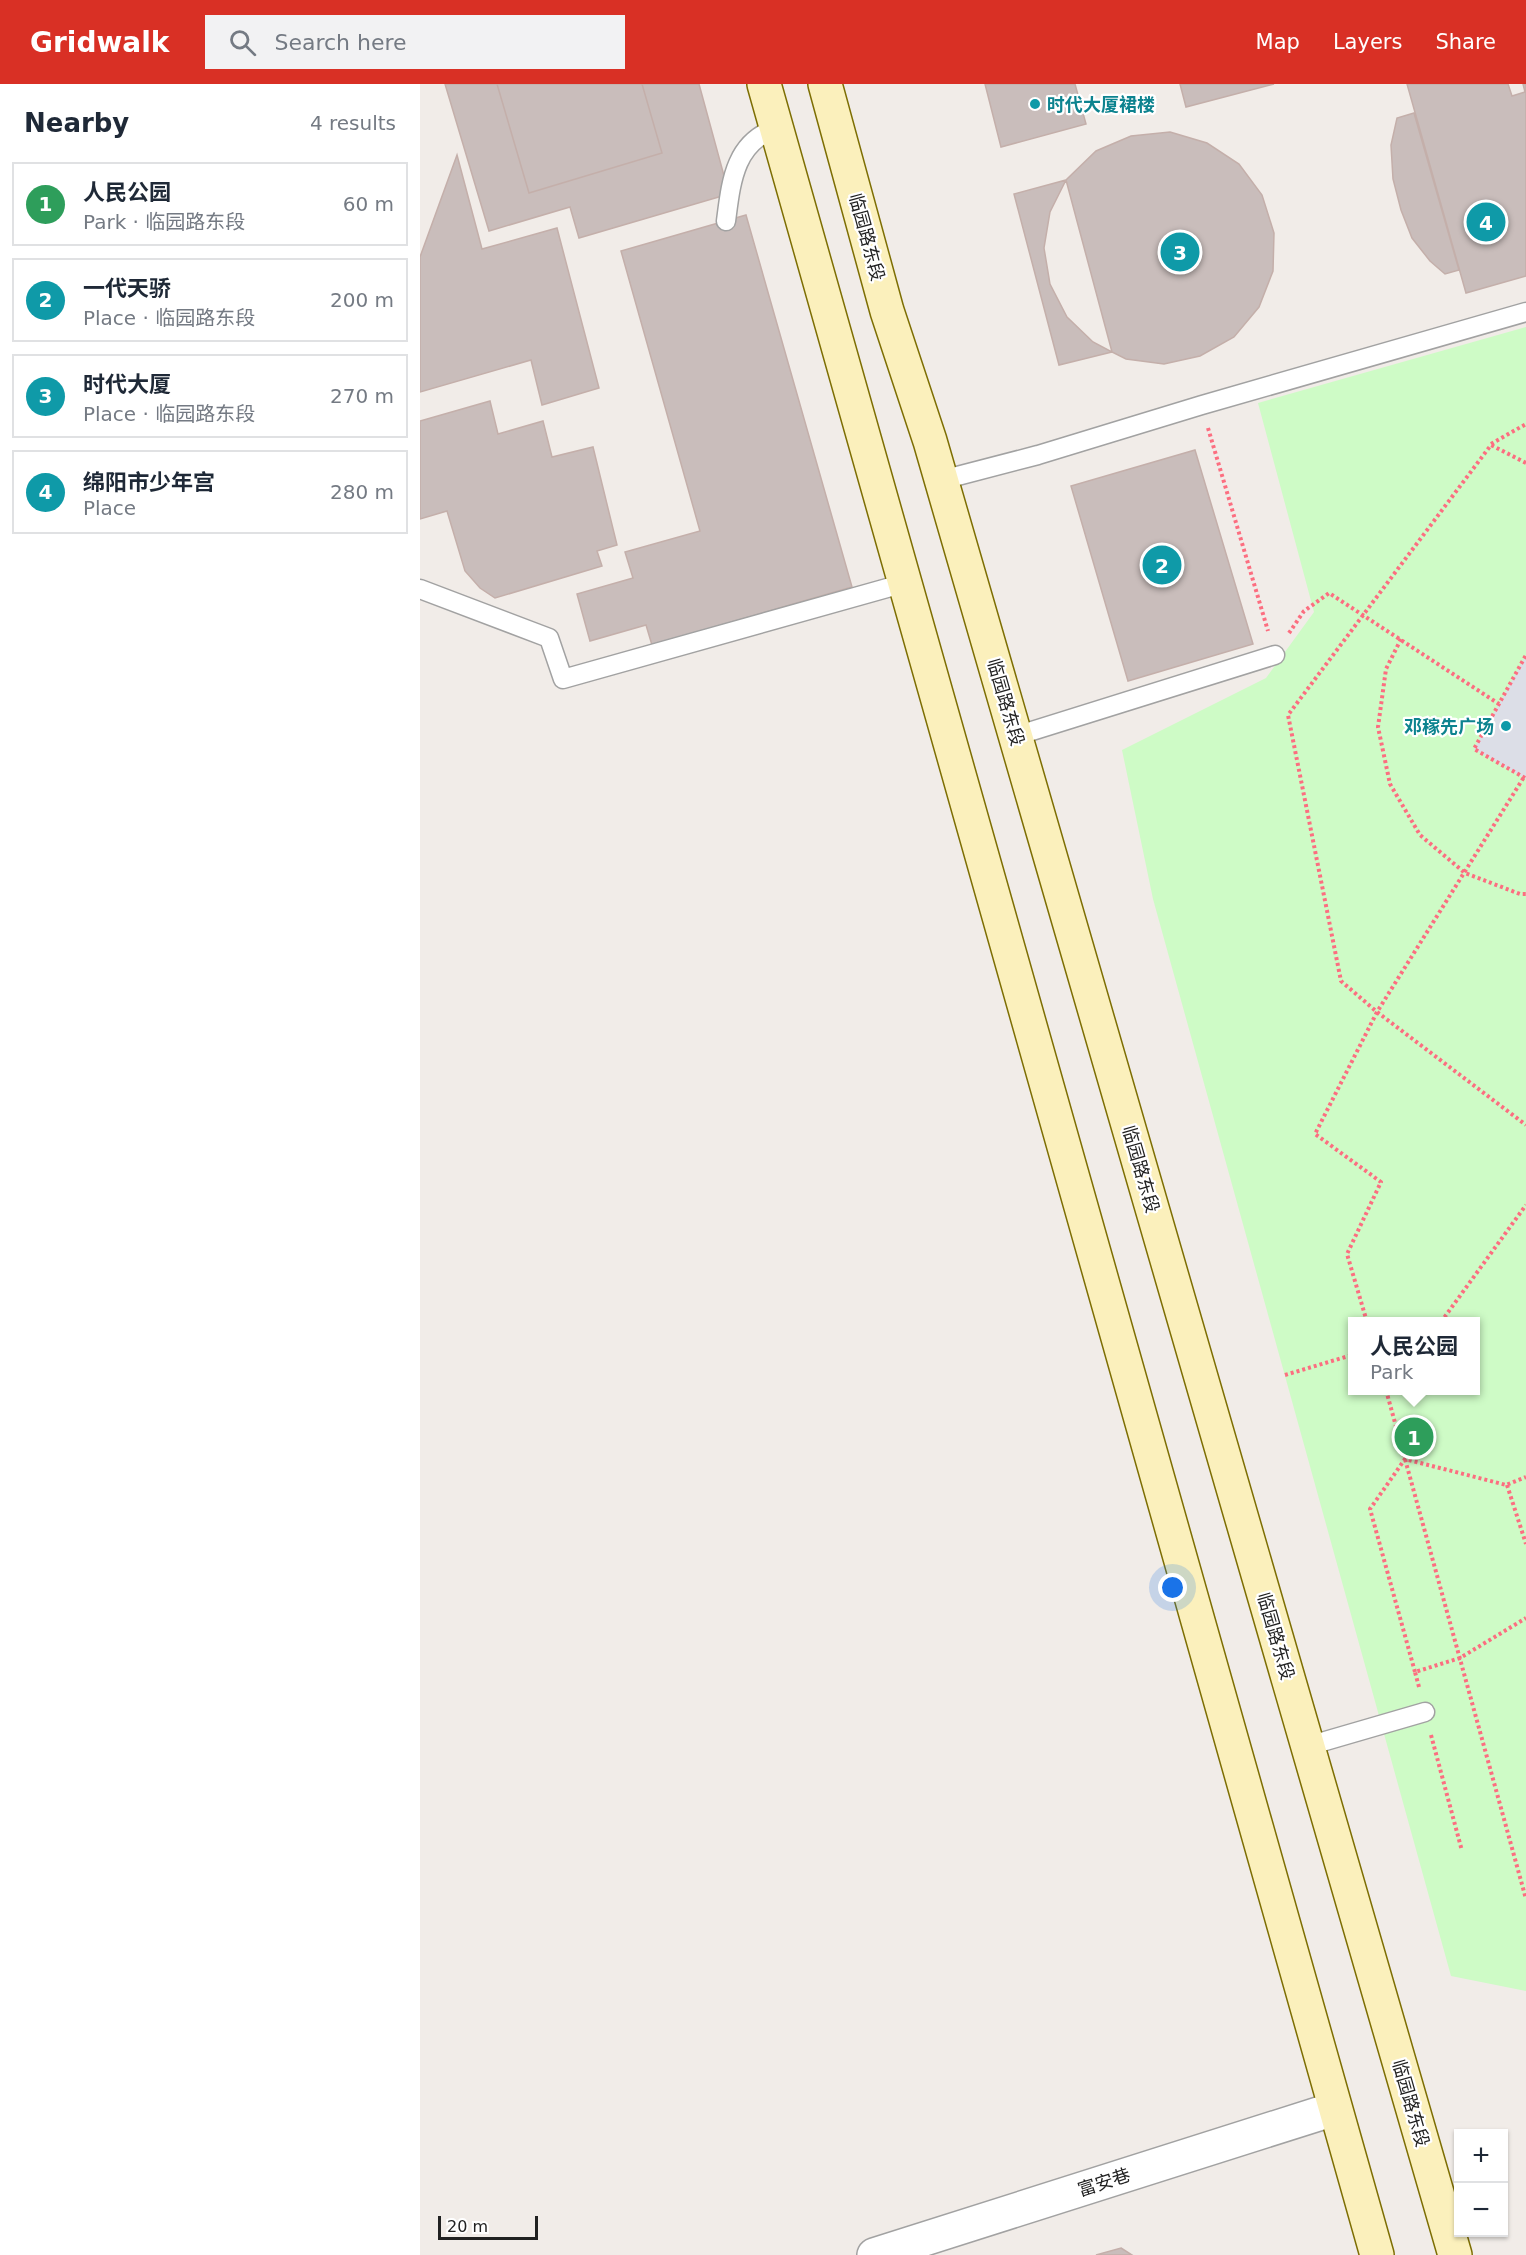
<!DOCTYPE html>
<html lang="en">
<head>
<meta charset="utf-8">
<style>
	body { margin:0; font-family:"DejaVu Sans","Noto Sans SC",sans-serif; background:#f2f2f3; color:#1f2937 }
	.controls { position:absolute; right:18px; bottom:18px; display:grid; overflow:hidden; border-radius:0px; box-shadow:0 2px 4px #0004 }
	.controls button { width:54px; height:54px; display:grid; place-items:center; padding:0; border:0; border-bottom:2px solid #e0e1e3; background:#fff; color:#1f2937; font:30px sans-serif }
	.scale { position:absolute; left:18px; bottom:15px; width:100px; box-sizing:border-box; padding-left:6px; border:3px solid #212121; border-top:0; font-size:16px; line-height:21px; white-space:nowrap; color:#212121; -webkit-text-stroke:4px #fff; paint-order:stroke }
	.you { position:absolute; left:753px; top:1504px; width:21px; height:21px; margin:-15px; border:4px solid #fff; border-radius:50%; background:#1a73e8; box-shadow:0 0 0 9px #1a73e833 }
	.badge { display:grid; place-items:center; width:39px; height:39px; border-radius:50%; background:#d93025; color:#fff; font-size:20px; font-weight:700 }
	.pin { position:absolute; translate:-50% -50%; border:3px solid #fff; box-shadow:0 2px 6px #0006 }
	.popup { position:absolute; left:928px; top:1233px; width:132px; height:78px; box-sizing:border-box; display:grid; place-content:center; border-radius:0px; background:#fff; filter:drop-shadow(0 2px 4px #0005); font-size:20px; white-space:nowrap; color:#747a83 }
	.popup b { font-size:22px; color:#1f2937 }
	.popup::after { content:''; position:absolute; left:50%; top:100%; margin-left:-12px; border:12px solid transparent; border-top-color:#fff }
	.list { margin:0; padding:0; list-style:none }
	h2 { display:flex; justify-content:space-between; align-items:center; height:78px; margin:0; padding:0 24px; font-size:26px }
	h2 small { font-size:20px; font-weight:400; color:#747a83 }
	.list li { display:grid; grid-template-columns:39px 1fr auto; gap:18px; align-items:center; box-sizing:border-box; height:84px; margin:0 12px 12px; padding:0 12px; border:2px solid #e0e1e3; border-radius:0px }
	.list b { display:block; font-size:22px; white-space:nowrap }
	.list p { margin:0; font-size:20px; white-space:nowrap; color:#747a83 }
	.list em { font-size:20px; font-style:normal; color:#747a83 }
	.icon { flex:none; width:33px; height:33px; fill:none; stroke:currentColor; stroke-width:2; stroke-linecap:round; stroke-linejoin:round }
	.map { position:relative; flex:none; width:1106px; height:2171px; overflow:hidden }
	header { display:flex; align-items:center; gap:36px; box-sizing:border-box; height:84px; padding:0 30px; background:#d93025; color:#fff }
	header strong { font-size:28px }
	nav { display:flex; gap:33px; margin-inline-start:auto; font-size:21px }
	.search { width:420px; height:54px; background:#f2f2f3; display:flex; align-items:center; gap:15px; box-sizing:border-box; padding:0 21px; border-radius:0px; color:#747a83; font-size:22px }
	main { display:flex }
	aside { flex:1; background:#fff }
	.map>svg:first-child { display:block }
	.park { fill:#cefbc6; fill-rule:evenodd }
	.plaza { fill:#dcdee7 }
	.building { fill:#c9bdbb; stroke:#c4afaa; stroke-width:1.5 }
	.lines { fill:none; stroke-linecap:round; stroke-linejoin:round }
	.lane-casing { stroke:#a2a2a2; stroke-width:21 }
	.street-casing { stroke:#a2a2a2; stroke-width:36 }
	.secondary-casing { stroke:#7d6e03; stroke-width:36 }
	.path { stroke:#fc6e80; stroke-width:4; stroke-dasharray:3 3; stroke-linecap:butt }
	.lane { stroke:#fff; stroke-width:18 }
	.street { stroke:#fff; stroke-width:33 }
	.secondary { stroke:#fbf0bc; stroke-width:33 }
	.culture-dot { fill:#0f9aa8; stroke:#fff; stroke-width:2 }
	.labels { text-anchor:middle; dominant-baseline:central; stroke-width:4.5; stroke-linejoin:round; paint-order:stroke }
	.culture-label { font-size:18px; font-weight:bold; fill:#0d838f; stroke:#fff; text-anchor:start }
	.street-label { font-size:18px; fill:#212121; stroke:#fff }
</style>
</head>
<body>
<header>
<strong>Gridwalk</strong>
<div class="search"><svg class="icon" aria-label="search" viewBox="0 0 24 24"><circle cx="10" cy="10" r="6"/><path d="M15 15l6 6"/></svg>Search here</div>
<nav><a>Map</a><a>Layers</a><a>Share</a></nav>
</header>
<main>
<aside>
<h2>Nearby<small>4 results</small></h2>
<ul class="list">
<li><span class="badge" style="background:#2e9e5b">1</span><div><b>人民公园</b><p>Park · 临园路东段</p></div><em>60 m</em></li>
<li><span class="badge" style="background:#0f9aa8">2</span><div><b>一代天骄</b><p>Place · 临园路东段</p></div><em>200 m</em></li>
<li><span class="badge" style="background:#0f9aa8">3</span><div><b>时代大厦</b><p>Place · 临园路东段</p></div><em>270 m</em></li>
<li><span class="badge" style="background:#0f9aa8">4</span><div><b>绵阳市少年宫</b><p>Place</p></div><em>280 m</em></li>
</ul>
</aside>
<div class="map">
<svg width="1106" height="2171" viewBox="0 0 1106 2171">
	<rect width="100%" height="100%" fill="#f1ece8"/>
	<path class="park" d="M1106,243v1664l-75,-15 -298,-1077 -31,-149 144,-72 48,-66 -56,-209zM932,1238h124v68h-124z"/>
	<path class="plaza" d="M1106,571v124l-52,-30z"/>
	<path class="building" d="M25,0h254l30,110 -150,44 -9,-31 -81,24z
		M77,0h145l20,69 -133,40z
		M565,0h90l11,40 -85,23z
		M760,0h94l-88,23z
		M987,0h101l4,12 13,-4 -2,-8h3v192l-60,17z
		M994,29l45,157 -14,4 -15,-13 -18,-23 -11,-28 -8,-31 -2,-34 6,-27z
		M750,48l37,11 32,21 23,31 12,38 -1,38 -14,36 -25,30 -34,19 -36,8 -38,-5 -14,-7 -46,-172 30,-29 35,-15z
		M37,71l25,94 75,-21 42,160 -57,17 -11,-45 -111,32v-135z
		M646,96l-16,32 -6,36 6,36 17,33 26,25 19,10 -53,13 -45,-171z
		M326,131l106,372 -200,58 -6,-20 -56,16 -13,-47 56,-16 -8,-26 75,-21 -79,-280z
		M70,317l8,33 45,-13 9,36 41,-10 24,98 -20,6 5,15 -107,32 -15,-10 -15,-17 -18,-60 -27,8v-98z
		M775,366l58,194 -125,37 -57,-195z
		M701,2164l11,7h-36z"/>
	<g class="lines">
		<g class="lane-casing">
			<path id="lane" d="M306,137c5,-38 8,-79 51,-93
				M522,396l96,-25 164,-50 324,-93
				M0,505l129,49 14,41 342,-96
				M596,652l259,-81
				M888,1662l117,-34"/>
		</g>
		<g class="street-casing">
			<path id="street" d="M454,2171l460,-146"/>
		</g>
		<g class="secondary-casing">
			<path id="secondary" d="M344,0l613,2171
				M405,0l62,227 43,130 525,1814"/>
		</g>
		<path class="path" d="M788,344l60,203
			M1071,360l35,-20
			M1106,379l-35,-18 -203,270 53,266 36,31 149,113
			M869,549l15,-22 25,-18 170,111
			M981,555l-15,30 -8,58 12,57 30,51 45,38 55,21h6
			M1105,694l-51,-29 52,-94
			M947,1238l-20,-68 34,-72 -66,-48 62,-122 147,-235
			M1021,1238l85,-117
			M865,1291l67,-20
			M966,1306l140,509
			M1087,1401l19,59
			M995,1588l-45,-163 35,-50 101,26 20,-8
			M999,1603l-4,-15 45,-14 66,-40
			M1011,1651l31,116"/>
		<use href="#lane" class="lane"/>
		<use href="#street" class="street"/>
		<use href="#secondary" class="secondary"/>
	</g>
	<g class="culture-dot">
		<circle cx="615" cy="20" r="6"/>
		<circle cx="1086" cy="642" r="6"/>
	</g>
	<g class="labels">
		<g class="culture-label">
			<text x="627" y="20">时代大厦裙楼</text>
			<text x="1074" y="642" text-anchor="end">邓稼先广场</text>
		</g>
		<g class="street-label">
			<text transform="translate(447 153) rotate(75)">临园路东段</text>
			<text transform="translate(586 618) rotate(74)">临园路东段</text>
			<text transform="translate(721 1085) rotate(74)">临园路东段</text>
			<text transform="translate(856 1552) rotate(74)">临园路东段</text>
			<text transform="translate(991 2019) rotate(74)">临园路东段</text>
			<text transform="translate(684 2098) rotate(-18)">富安巷</text>
		</g>
	</g>
</svg>
<div class="controls">
<button>+</button>
<button>−</button>
</div>
<div class="scale">20 m</div>
<div class="you"></div>
<div class="pin badge" style="left:994px;top:1353px;background:#2e9e5b">1</div>
<div class="popup"><b>人民公园</b>Park</div>
<div class="pin badge" style="left:742px;top:481px;background:#0f9aa8">2</div>
<div class="pin badge" style="left:760px;top:168px;background:#0f9aa8">3</div>
<div class="pin badge" style="left:1066px;top:138px;background:#0f9aa8">4</div>
</div>
</main>
</body>
</html>
